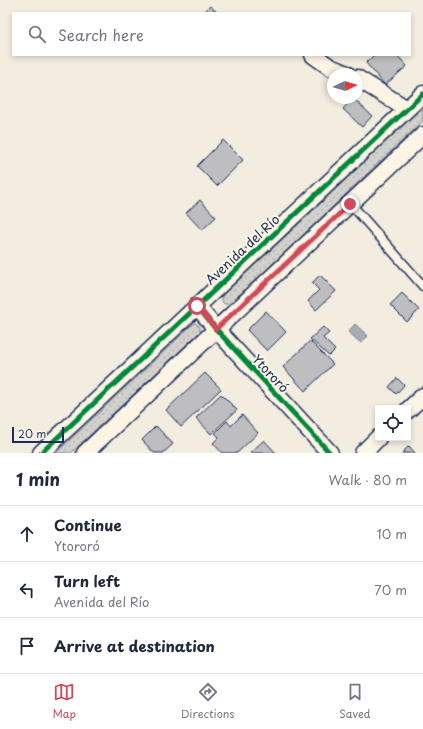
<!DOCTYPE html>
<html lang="en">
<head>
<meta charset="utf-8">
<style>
	body { margin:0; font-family:"Playpen Sans",sans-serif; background:#f6f6f7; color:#1f2937 }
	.controls { position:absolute; right:12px; bottom:12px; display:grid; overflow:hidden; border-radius:0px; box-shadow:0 2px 6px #0003 }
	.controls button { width:36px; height:36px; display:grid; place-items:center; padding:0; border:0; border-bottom:1px solid #e0e1e3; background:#fff; color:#1f2937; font:20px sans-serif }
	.compass { position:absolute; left:327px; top:68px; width:36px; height:36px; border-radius:50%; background:#fff; box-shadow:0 2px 6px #0003; rotate:86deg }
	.scale { position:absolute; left:12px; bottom:10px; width:52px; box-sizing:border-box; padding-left:4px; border:2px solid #1b2f5e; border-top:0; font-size:11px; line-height:14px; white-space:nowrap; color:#1b2f5e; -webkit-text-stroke:3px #fcf5e5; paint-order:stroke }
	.stop { position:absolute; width:12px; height:12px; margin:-9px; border:3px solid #d1495b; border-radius:50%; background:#fff }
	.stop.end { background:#d1495b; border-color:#fff; box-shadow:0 1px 4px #0008 }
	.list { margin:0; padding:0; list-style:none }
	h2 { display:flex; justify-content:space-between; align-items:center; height:52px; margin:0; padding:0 16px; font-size:17px }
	h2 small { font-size:13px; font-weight:400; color:#747a83 }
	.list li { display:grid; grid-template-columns:26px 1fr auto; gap:12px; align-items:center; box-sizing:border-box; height:56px; padding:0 16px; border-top:1px solid #e0e1e3 }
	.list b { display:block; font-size:15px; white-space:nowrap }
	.list p { margin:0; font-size:13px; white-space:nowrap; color:#747a83 }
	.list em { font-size:13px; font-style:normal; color:#747a83 }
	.icon { flex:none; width:22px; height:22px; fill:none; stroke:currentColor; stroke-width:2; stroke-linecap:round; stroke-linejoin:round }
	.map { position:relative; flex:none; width:423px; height:453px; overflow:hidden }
	.search { position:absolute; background:#fff; box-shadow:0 2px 6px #0003; left:12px; right:12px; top:12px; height:44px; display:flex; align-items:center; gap:10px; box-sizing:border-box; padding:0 14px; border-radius:0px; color:#747a83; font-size:15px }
	.sheet { height:220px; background:#fff }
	nav { display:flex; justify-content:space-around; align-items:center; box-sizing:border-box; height:56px; border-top:1px solid #e0e1e3; background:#fff; font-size:11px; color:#747a83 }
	nav a { display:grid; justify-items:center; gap:2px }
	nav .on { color:#d1495b }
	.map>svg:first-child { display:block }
	.grass { fill:url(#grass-dots); stroke:#778095 }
	.water { fill:#a9acb3; stroke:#707a91 }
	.building { fill:#bebec0; stroke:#1b2f5e }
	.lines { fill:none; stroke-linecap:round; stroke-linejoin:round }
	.service-casing { stroke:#1b2f5e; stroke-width:11 }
	.minor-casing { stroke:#1b2f5e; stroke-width:19 }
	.service { stroke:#fcf5e5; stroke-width:8 }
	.minor { stroke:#fcf5e5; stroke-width:16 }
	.cycleway-casing { stroke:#fcf5e5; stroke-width:8 }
	.cycleway { stroke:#00873e; stroke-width:5 }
	.route { stroke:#d1495b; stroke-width:5 }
	.labels { text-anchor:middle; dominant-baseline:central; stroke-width:4; stroke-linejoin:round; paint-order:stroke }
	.street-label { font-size:13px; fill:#1b2f5e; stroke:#fcf5e5 }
</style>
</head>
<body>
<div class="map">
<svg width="423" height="453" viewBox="0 0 423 453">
	<defs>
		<pattern id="grass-dots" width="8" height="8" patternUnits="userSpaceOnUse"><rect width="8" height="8" fill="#d3d1cc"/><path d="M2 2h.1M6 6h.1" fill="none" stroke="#b5b4b2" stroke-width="1.8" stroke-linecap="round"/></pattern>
	</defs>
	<rect width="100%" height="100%" fill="#f3ede0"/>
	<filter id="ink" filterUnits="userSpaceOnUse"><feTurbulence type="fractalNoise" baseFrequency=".025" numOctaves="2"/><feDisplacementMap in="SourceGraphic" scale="8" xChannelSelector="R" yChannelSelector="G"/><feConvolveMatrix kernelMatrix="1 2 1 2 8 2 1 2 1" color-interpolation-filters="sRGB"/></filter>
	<g filter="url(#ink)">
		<path class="grass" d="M423,107v14l-193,183h-6l-2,-3v-5z
			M194,323l3,1 3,3v5l-129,121h-15z"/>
		<path class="water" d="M355,324l13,12 -7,7 -13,-11z"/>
		<path class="building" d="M210,6l8,7h-15z
			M374,55h23l10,11 -22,19 -19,-22z
			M353,98l19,18 -10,11 -19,-18z
			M223,140l20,20 -26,26 -20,-20z
			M200,200l16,17 -14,13 -16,-17z
			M320,275l16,16 -20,19 -8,-9 11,-11 -7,-7z
			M402,293l17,17 -12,12 -17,-17z
			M266,311l20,21 -19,19 -20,-21z
			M323,327l6,6 -6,5 12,12 -6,6 -19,-17z
			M310,341l23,23 -28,27 -22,-24z
			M205,373l16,16 -40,38 -15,-17z
			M397,378l7,7 -8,9 -7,-7z
			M221,394l16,16 -26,24 -15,-16z
			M242,415l16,18 -21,20h-15l-9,-10 6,-6 -4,-4 12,-12 4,5z
			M156,426l17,18 -10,9h-9l-12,-13z
			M264,440l12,13h-26z
			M409,446l6,7h-13z"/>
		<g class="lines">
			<g class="service-casing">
				<path id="service" d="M350,203l73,83"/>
			</g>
			<g class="minor-casing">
				<path id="minor" d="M313,55l17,12 17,7
					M357,78l50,31
					M197,306l19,23 114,124
					M408,410l15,-14
					M41,453l382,-359
					M85,453l338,-318
					M363,453l15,-15"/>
			</g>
			<use href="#service" class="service"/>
			<use href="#minor" class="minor"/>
			<g class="cycleway-casing">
				<path id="cycleway" d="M197,306l19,23 114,124
					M41,453l382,-359"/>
			</g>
			<use href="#cycleway" class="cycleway"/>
		</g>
	</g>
	<g class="lines" filter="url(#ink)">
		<path class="route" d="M197,306l19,23 134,-125"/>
	</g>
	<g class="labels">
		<g class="street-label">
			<text transform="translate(242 249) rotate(-43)">Avenida del Río</text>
			<text transform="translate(271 373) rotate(47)">Ytororó</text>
		</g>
	</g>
</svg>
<div class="controls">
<button><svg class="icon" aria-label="locate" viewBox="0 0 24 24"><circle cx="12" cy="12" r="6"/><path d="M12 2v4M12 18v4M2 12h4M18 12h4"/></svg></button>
</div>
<svg class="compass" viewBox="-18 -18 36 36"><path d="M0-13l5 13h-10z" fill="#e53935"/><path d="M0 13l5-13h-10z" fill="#747a83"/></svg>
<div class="scale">20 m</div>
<div class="stop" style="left:197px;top:306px"></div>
<div class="stop end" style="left:350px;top:204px"></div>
<div class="search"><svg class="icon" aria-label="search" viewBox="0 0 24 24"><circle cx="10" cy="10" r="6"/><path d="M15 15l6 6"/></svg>Search here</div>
</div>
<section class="sheet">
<h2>1 min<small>Walk · 80 m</small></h2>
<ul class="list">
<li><svg class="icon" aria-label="ahead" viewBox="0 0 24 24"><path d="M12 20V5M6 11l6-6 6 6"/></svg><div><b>Continue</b><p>Ytororó</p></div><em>10 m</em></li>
<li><svg class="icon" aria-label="left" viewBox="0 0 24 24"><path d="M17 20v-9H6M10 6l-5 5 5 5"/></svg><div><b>Turn left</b><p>Avenida del Río</p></div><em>70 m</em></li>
<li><svg class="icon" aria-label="arrive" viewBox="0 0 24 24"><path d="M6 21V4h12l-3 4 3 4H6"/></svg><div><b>Arrive at destination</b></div></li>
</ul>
</section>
<nav>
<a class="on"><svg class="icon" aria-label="map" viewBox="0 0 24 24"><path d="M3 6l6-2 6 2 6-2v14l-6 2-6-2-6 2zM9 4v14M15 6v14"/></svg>Map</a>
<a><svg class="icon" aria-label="directions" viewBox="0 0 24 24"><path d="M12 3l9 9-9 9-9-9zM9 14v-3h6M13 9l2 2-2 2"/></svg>Directions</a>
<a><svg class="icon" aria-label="saved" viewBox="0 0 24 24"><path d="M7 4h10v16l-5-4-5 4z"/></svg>Saved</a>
</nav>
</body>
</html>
